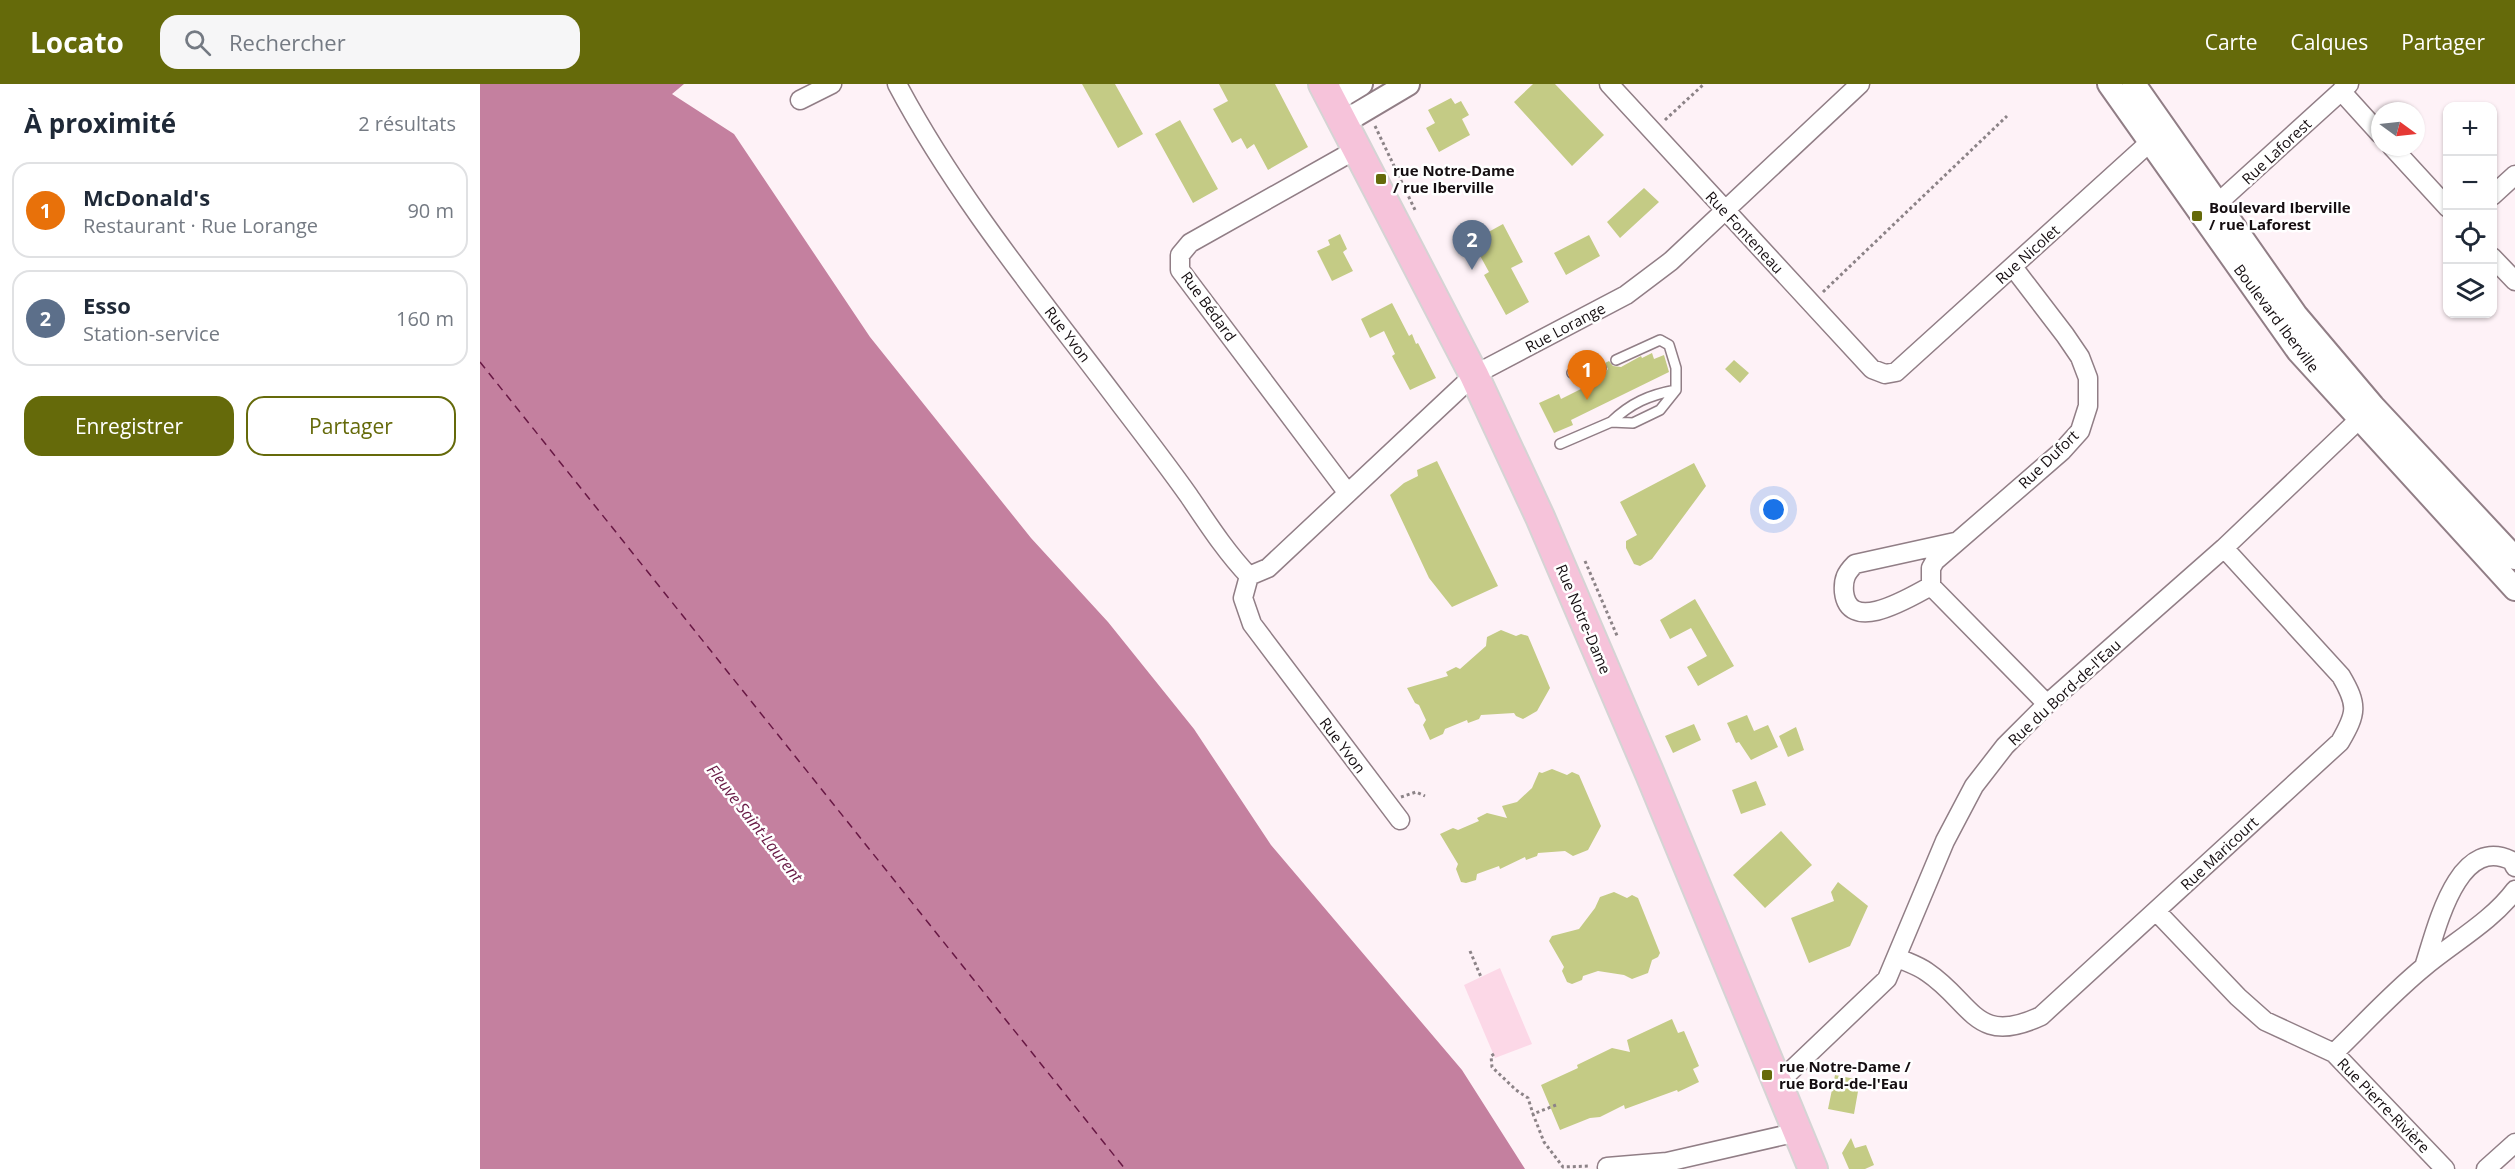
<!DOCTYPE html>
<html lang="fr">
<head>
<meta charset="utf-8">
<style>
	body { margin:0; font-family:"Open Sans",sans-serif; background:#f6f6f7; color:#1f2937 }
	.controls { position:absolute; right:18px; top:18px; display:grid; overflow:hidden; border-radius:12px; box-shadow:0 2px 4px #0004 }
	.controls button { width:54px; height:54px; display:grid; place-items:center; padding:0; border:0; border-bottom:2px solid #e0e1e3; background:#fff; color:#1f2937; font:30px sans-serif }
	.compass { position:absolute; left:1891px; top:18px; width:54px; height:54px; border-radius:50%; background:#fff; box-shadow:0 2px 4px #0004; rotate:105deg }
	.you { position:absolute; left:1294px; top:426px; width:21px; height:21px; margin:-15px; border:4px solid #fff; border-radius:50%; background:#1a73e8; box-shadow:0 0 0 9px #1a73e833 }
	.badge { display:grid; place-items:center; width:39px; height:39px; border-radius:50%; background:#656a0a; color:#fff; font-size:20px; font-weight:700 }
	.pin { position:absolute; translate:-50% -50px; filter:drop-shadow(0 2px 3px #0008) }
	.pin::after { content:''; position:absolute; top:32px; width:21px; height:18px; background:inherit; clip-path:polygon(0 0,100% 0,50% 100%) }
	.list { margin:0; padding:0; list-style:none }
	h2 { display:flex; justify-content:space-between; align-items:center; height:78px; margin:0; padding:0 24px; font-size:26px }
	h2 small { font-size:20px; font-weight:400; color:#747a83 }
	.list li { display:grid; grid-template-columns:39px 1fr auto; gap:18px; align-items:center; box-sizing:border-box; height:96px; margin:0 12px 12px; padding:0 12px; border:2px solid #e0e1e3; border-radius:18px }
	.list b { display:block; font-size:22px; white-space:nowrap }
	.list p { margin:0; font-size:20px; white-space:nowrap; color:#747a83 }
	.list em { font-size:20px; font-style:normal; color:#747a83 }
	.actions { display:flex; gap:12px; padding:18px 24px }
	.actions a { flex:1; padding:14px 0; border:2px solid #656a0a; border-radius:18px; text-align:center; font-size:21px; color:#656a0a }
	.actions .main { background:#656a0a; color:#fff }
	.icon { flex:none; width:33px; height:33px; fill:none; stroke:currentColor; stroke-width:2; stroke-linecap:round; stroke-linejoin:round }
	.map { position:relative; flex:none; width:2035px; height:1085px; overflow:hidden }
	header { display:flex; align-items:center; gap:36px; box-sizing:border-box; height:84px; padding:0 30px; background:#656a0a; color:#fff }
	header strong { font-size:28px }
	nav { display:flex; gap:33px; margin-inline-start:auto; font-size:21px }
	.search { width:420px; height:54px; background:#f6f6f7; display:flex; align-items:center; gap:15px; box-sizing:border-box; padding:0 21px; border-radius:18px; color:#747a83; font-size:22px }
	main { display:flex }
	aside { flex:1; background:#fff }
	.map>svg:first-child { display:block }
	.green { fill:#fcd8e7 }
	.water { fill:#c4809f }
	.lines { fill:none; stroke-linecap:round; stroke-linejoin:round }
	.ferry { stroke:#681844; stroke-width:1.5; stroke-dasharray:8 6; stroke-linecap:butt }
	.building { fill:#c4cb85 }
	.service-casing { stroke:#917e86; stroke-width:12 }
	.minor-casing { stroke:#917e86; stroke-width:21 }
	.tertiary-casing { stroke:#917e86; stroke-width:26 }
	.primary-casing { stroke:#d5d4d4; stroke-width:32 }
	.path { stroke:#8c8387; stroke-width:3; stroke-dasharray:3 3; stroke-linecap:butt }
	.service { stroke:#fff; stroke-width:9 }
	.minor { stroke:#fff; stroke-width:18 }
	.tertiary { stroke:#fff; stroke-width:22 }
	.primary { stroke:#f6c3da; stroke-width:28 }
	.poi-dot { fill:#656a0a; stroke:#fff; stroke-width:2 }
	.labels { text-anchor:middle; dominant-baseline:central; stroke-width:5; stroke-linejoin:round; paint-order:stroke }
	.street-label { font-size:15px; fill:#150e11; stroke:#fff }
	.poi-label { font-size:15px; font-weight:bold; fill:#150e11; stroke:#fff; text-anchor:start }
	.water-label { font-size:16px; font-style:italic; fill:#681844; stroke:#fff }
</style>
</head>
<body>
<header>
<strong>Locato</strong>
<div class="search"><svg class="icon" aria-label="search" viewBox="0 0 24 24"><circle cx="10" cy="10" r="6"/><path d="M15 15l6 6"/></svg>Rechercher</div>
<nav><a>Carte</a><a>Calques</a><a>Partager</a></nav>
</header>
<main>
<aside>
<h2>À proximité<small>2 résultats</small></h2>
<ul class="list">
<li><span class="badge" style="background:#e8710a">1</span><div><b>McDonald's</b><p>Restaurant · Rue Lorange</p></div><em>90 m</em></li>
<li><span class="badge" style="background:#5c6f8a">2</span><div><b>Esso</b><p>Station-service</p></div><em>160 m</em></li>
</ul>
<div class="actions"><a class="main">Enregistrer</a><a>Partager</a></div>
</aside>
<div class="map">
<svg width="2035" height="1085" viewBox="0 0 2035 1085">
	<rect width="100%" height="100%" fill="#fef2f7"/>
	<path class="green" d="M1020,884l32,76 -37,14 -31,-73z"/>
	<path class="water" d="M0,0h204l-12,10 62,40 136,203 161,201 77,84 86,107 77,116 191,225 63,99h-1045z"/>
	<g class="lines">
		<path class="ferry" d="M0,278l645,807"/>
	</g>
	<path class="building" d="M602,0h33l28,50 -25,14z
		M739,0h56l33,63 -40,23 -14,-26 -7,5 -6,-11 -9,5 -19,-34 15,-8z
		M1053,0h22l49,51 -32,31 -58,-64z
		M971,14l4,6 6,-3 8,14 -7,4 8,16 -31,17 -13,-24 9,-5 -7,-13z
		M700,36l38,69 -25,14 -38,-69z
		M1164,104l15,14 -39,36 -13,-16z
		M1023,140l20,38 -12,6 18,34 -23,13 -22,-40 5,-3 -17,-31z
		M860,150l7,15 -4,3 10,19 -21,10 -15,-30 13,-6 -2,-5z
		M1109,151l11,21 -34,19 -12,-22z
		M912,219l17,33 3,-2 4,10 2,-1 18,35 -26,12 -18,-34 3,-2 -11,-23 -14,7 -9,-19z
		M1172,269l2,6 10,-4 5,17 -98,48 2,5 -19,8 -15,-30 20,-9 2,5 44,-22 -1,-3 4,-5 -3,-6 4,-2 4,5 8,1 20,-11 1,2z
		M1254,276l15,13 -9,10 -15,-14z
		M957,377l61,125 -46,21 -23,-29 -39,-83 14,-12 14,-7 -1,-6z
		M1214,379l12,23 -54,73 -12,7 -6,-2 -8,-16v-7l11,-6 -17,-33z
		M1215,515l39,67 -36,20 -11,-19 20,-11 -16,-28 -21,11 -10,-19z
		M1021,546l15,6 5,-2 7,2 3,7 19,45 -13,23 -14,8 -7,-3 -2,-3 -33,2 -2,4 -11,4 -1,-3 -22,9 -2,5 -13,6 -7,-15 3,-5 -7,-15 -4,-2 -8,-15 41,-12 -2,-4 10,-5 4,2 26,-23 1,-9z
		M1267,631l7,16 14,-6 10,22 -27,13 -12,-18 -3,1 -9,-20z
		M1214,640l7,16 -28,13 -8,-17z
		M1316,643l8,23 -16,7 -9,-21z
		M1072,685l15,6 5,-3 7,3 3,7 19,44 -13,24 -15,6 -8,-5 -27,2 -1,3 -11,4 -1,-3 -25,12 -1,-3 -22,8 -1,6 -10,3 -5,-1 -5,-13 2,-5 -18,-30 13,-6 5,2 21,-9 -2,-3 10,-5 20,5 -5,-12 15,-4 15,-14 7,-16 3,1z
		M1276,697l10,24 -25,9 -9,-24z
		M1301,747l31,34 -47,43 -32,-33z
		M1358,798l30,24 -18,40 -41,17 -18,-45 43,-17 -3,-9z
		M1134,808l13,6 5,-3 6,3 22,55 -2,4 -6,3 -4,13 -16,6 -8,-4 -26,-4 -15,5 -1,4 -10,4 -5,-2 -5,-11 2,-4 -15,-26 3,-5 27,-7 16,-21 5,-11z
		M1192,935l6,14 6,-2 15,35 -6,3 6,13 -21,10 -1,-2 -52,19 -1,-4 -24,12 -10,1 -30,12 -19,-45 37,-17 -1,-3 35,-17 18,4 -3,-12z
		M1355,991l25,5 -6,34 -26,-5z
		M1371,1054l4,10 11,-3 8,20 -9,4h-16l-7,-16z"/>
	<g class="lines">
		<g class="service-casing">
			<path id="service" d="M1092,289l15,3 14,-8
				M1131,338c20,-19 38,-27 65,-32
				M1080,360l51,-22 22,1 27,-13 16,-20v-22l-7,-23 -9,-5 -44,20"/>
		</g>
		<g class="minor-casing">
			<path id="minor" d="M417,0c61,115 146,217 224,321 23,30 46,60 68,91 19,28 37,56 60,80l19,-8 206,-193 152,-80 45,-34 189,-177
				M1129,0l263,285 13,5 11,-2 264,-239
				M1861,7l39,43
				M320,16l32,-16
				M1912,63l56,61
				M2012,112l23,-21
				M1728,128l141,-128
				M2012,173l23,24
				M1533,183l52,68 15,22 8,21v28l-8,25 -18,20 -127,110 -4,7v18l116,118
				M867,408l-167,-222v-15l10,-12 167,-94
				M769,492l-6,22 9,26 148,196
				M1451,502c-19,10 -82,50 -87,6 -1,-13 2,-19 11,-28l100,-22
				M1676,827l82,86 27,24 69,32 111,116
				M1418,874c9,4 21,8 29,14 46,31 48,75 114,44l299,-274c17,-29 18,-37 1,-66l-117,-128
				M1944,883c12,-36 33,-134 88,-106l3,6
				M1854,969c30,-29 58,-60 90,-86 30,-25 68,-46 91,-77
				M1298,999l109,-104 58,-138 29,-55 31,-40 42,-42 177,-156 146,-139
				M1127,1083l60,-5 131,-30
				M2006,1085l29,-26"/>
		</g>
		<g class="tertiary-casing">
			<path id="tertiary" d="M1629,0l189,267 217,238
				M1654,0l162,231 77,91 142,152
				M853,17l28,-17
				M864,38l64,-38"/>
		</g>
		<g class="primary-casing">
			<path id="primary" d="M843,0l151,291 66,142 110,257 163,395"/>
		</g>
		<path class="path" d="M1185,36l39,-36
			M895,42l41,86
			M1343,208l184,-176
			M1105,477l33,77
			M921,713l15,-5 9,4
			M990,867l11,26
			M1014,970l-3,2 1,11 24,23 12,8 5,16
			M1076,1021l-23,9 11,28 19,25 27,-1"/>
		<use href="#service" class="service"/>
		<use href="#minor" class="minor"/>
		<use href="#tertiary" class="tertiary"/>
		<use href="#primary" class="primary"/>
	</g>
	<g class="poi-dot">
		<rect x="895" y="89" width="12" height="12" rx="3"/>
		<rect x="1711" y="126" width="12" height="12" rx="3"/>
		<rect x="1281" y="985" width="12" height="12" rx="3"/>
	</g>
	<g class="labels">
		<g class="street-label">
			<text transform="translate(1796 67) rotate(-43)">Rue Laforest</text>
			<text transform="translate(1265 148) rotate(47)">Rue Fonteneau</text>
			<text transform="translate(1547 170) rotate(-42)">Rue Nicolet</text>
			<text transform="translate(729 222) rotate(54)">Rue Bédard</text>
			<text transform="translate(1797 234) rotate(53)">Boulevard Iberville</text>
			<text transform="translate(1085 243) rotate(-28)">Rue Lorange</text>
			<text transform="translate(588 250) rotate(53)">Rue Yvon</text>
			<text transform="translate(1568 375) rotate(-44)">Rue Dufort</text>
			<text transform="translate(1104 535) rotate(67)">Rue Notre-Dame</text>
			<text transform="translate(1584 608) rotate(-43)">Rue du Bord-de-l'Eau</text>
			<text transform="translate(863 661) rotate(53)">Rue Yvon</text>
			<text transform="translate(1739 769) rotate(-43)">Rue Maricourt</text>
			<text transform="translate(1904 1021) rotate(46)">Rue Pierre-Rivière</text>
		</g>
		<g class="poi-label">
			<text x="913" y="86">rue Notre-Dame<tspan x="913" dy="17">/ rue Iberville</tspan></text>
			<text x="1729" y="123">Boulevard Iberville<tspan x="1729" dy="17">/ rue Laforest</tspan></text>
			<text x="1299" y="982">rue Notre-Dame /<tspan x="1299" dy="17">rue Bord-de-l'Eau</tspan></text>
		</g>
		<g class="water-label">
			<text transform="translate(275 739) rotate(52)">Fleuve Saint-Laurent</text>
		</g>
	</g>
</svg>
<div class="controls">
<button>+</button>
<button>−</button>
<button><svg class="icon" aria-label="locate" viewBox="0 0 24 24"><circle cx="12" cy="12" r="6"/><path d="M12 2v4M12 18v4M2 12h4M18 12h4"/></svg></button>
<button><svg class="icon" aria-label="layers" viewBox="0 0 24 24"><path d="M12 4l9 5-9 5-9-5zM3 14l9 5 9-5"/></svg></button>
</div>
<svg class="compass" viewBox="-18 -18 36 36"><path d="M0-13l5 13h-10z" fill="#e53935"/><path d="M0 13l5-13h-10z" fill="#747a83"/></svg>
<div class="you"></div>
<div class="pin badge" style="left:1107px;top:316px;background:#e8710a">1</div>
<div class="pin badge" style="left:992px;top:186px;background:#5c6f8a">2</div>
</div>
</main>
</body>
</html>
